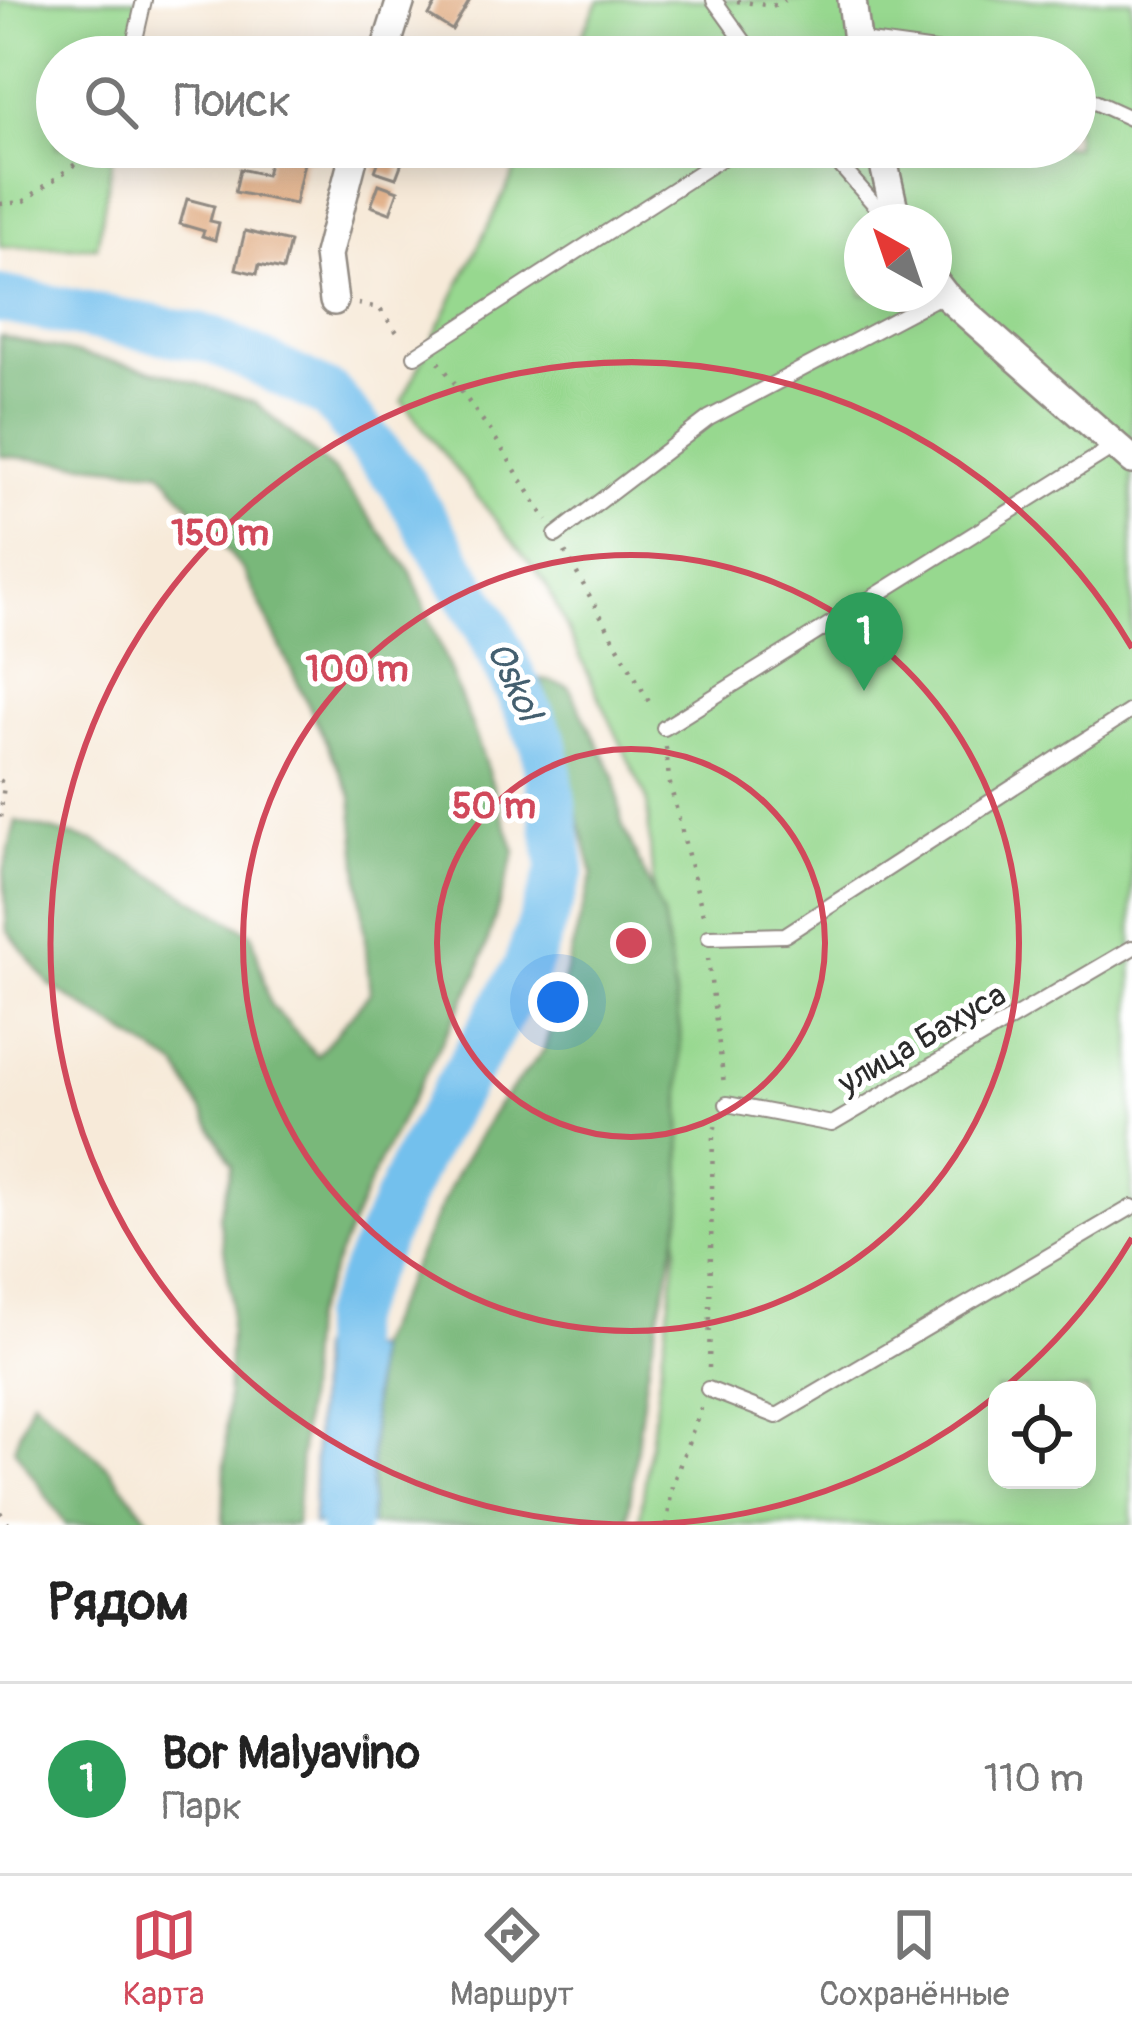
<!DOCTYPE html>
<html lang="ru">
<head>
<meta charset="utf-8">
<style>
	body { margin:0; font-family:Pangolin,sans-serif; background:#f2f2f2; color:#222 }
	.controls { position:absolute; right:36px; bottom:36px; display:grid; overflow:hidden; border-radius:24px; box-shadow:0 6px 30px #0003 }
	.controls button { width:108px; height:108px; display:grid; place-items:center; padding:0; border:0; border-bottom:3px solid #e0e0e0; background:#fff; color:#222; font:60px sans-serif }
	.compass { position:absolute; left:844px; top:204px; width:108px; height:108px; border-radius:50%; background:#fff; box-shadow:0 6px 30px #0003; rotate:320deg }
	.you { position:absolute; left:558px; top:1002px; width:42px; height:42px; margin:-30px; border:9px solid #fff; border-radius:50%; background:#1a73e8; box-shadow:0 0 0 18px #1a73e833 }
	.badge { display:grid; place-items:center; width:78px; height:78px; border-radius:50%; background:#d1495b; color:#fff; font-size:39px; font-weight:700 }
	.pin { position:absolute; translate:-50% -99px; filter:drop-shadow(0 3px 6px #0008) }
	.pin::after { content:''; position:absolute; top:63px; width:42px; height:36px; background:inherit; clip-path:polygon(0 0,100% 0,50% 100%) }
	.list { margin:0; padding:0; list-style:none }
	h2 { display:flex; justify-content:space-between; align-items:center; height:156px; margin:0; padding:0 48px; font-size:51px }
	h2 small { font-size:39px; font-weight:400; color:#767676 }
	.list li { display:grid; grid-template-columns:78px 1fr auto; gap:36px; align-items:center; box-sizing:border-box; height:192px; padding:0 48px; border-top:3px solid #e0e0e0 }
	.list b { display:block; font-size:45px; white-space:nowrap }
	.list p { margin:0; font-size:39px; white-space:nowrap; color:#767676 }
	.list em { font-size:39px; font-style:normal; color:#767676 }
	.icon { flex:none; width:66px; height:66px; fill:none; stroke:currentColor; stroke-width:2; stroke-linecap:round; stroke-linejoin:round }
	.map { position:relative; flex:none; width:1132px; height:1525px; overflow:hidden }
	.search { position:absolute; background:#fff; box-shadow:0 6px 30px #0003; left:36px; right:36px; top:36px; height:132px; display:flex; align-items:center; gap:30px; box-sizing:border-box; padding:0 42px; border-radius:66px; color:#767676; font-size:45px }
	.sheet { height:348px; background:#fff }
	nav { display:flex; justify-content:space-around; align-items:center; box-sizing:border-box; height:168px; border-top:3px solid #e0e0e0; background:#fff; font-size:33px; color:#767676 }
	nav a { display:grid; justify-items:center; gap:6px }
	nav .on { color:#d1495b }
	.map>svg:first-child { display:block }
	.green { fill:#97d88f; stroke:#61825d; stroke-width:3; fill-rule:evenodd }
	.forest { fill:#79b87a; stroke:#527252; stroke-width:3 }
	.water { fill:#73c0ed; stroke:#4f768c; stroke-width:3 }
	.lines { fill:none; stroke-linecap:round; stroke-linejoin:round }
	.river { stroke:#73c0ed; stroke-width:48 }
	.building { fill:#e3b48e }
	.service-casing { stroke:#918a82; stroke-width:18 }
	.minor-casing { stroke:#918a82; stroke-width:32 }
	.path { stroke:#918a82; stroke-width:4.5; stroke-dasharray:3 9; stroke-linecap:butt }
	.service { stroke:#fff; stroke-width:14 }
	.minor { stroke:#fff; stroke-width:27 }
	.ring { fill:none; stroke:#d1495b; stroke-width:6 }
	.labels { text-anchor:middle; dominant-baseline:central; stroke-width:10; stroke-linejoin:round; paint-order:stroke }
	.street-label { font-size:33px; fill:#2b2b2b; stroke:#fff }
	.water-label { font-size:36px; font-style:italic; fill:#445f6f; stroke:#fff }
	.centre { fill:#d1495b; stroke:#fff; stroke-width:6 }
	.ring-label { font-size:36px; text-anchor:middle; font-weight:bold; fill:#d1495b; stroke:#fff; stroke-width:10; stroke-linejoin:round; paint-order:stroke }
</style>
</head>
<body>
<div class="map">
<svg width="1132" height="1525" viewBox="0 0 1132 1525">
	<rect width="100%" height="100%" fill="#fff"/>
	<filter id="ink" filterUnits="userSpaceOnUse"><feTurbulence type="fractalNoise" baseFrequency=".00833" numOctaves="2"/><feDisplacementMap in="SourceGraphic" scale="24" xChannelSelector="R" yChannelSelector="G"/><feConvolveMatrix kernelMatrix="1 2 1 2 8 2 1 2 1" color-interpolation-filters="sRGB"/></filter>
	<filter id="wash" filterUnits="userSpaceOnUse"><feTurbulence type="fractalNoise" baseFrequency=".004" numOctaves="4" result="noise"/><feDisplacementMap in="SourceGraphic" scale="48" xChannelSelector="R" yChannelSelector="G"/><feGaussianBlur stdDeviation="2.7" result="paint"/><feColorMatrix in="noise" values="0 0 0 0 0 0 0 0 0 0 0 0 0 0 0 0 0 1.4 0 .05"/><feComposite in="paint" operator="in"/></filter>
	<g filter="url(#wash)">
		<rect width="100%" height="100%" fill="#f7ead9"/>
		<path class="green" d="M0,0h140l-10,57h-73v90h57l-17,100h-97z
			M599,0h533v1525h-493l38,-277 -30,-449 -101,-215 -144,-183 125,-254h548v-90h-504zM862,222h72v72h-72zM997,1390h90v90h-90z"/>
		<path class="forest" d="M0,336l168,38 88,29 79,69 76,100 66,167 38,113 -37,121 -99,189 -69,159 -14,204h-73l8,-231 -12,-78 13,-51 -54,-98 -128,-82 -43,-55 -3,-59 12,-50 80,21 156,92 18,70 47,52 53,-63 -18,-197 -108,-225 -83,-100 -161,-15z
			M541,679l28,8 46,90 7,47 41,92 17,115 2,179 -36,165 -19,150h-257l4,-177 84,-178 40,-65 46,-55 49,-177z
			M32,1399l78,70 43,56h-87l-52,-77z"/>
		<path class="water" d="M318,1347l56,1 -4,177h-57z"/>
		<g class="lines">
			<path class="river" d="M0,299l213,41 116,55 72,86 87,146 56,117 17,125 -36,102 -108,187 -75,164 2,203"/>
		</g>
		<g id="blocks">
			<path class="building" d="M438,0h32l-18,30 -23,-14z
				M284,147h32l-3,13 -8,-2 -10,46 -60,-12 5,-23 26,6 5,-21 11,2z
				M384,147l23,2 -11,29 -21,-7z
				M379,184l19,7 -8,22 -19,-7z
				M187,199l27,7 -4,15 9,2 -4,17 -13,-4 2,-5 -24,-7z
				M245,231l45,11 -7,28 -24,-5 -2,9 -21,-5z"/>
		</g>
	</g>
	<g filter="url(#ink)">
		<use href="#blocks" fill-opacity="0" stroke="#918a82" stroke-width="3"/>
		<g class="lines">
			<g class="service-casing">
				<path id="service" d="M714,0l41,57
					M855,40l124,17
					M131,57l13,-57
					M1075,93l57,26
					M824,147l66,75
					M415,356l324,-209
					M556,535l153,-117 235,-124
					M664,728l452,-283
					M709,937l76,-2 347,-225
					M727,1104l105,20 300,-176
					M708,1389l69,27 355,-209"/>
			</g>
			<g class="minor-casing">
				<path id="minor" d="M852,0l7,57
					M383,57l18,-57
					M880,147l17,75
					M934,281l10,13 188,166
					M334,301l-6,-46 28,-108"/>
			</g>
			<path class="path" d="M737,1l35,5 13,-6
				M0,204l23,-2 76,-55
				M358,304l21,4 23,31
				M439,362l53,71 55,88
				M565,552l88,157
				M666,747l3,33 35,138
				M0,780l4,5 -4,33
				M708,958l16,126
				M709,1368l4,-237 4,-8
				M0,1512l9,13
				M667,1525l5,-39 29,-78"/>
			<use href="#service" class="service"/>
			<use href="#minor" class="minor"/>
		</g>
	</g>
	<g class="ring">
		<circle cx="631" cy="943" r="194"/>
		<circle cx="631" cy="943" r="388"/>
		<path d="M1132 1238A581 581 0 0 1 1004 1388M997 1395A581 581 0 1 1 1132 648"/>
	</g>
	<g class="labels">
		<g class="street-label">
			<text transform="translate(922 1039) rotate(-30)">улица Бахуса</text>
		</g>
		<g class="water-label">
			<text transform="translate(514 681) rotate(65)">Oskol</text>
		</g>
	</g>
	<circle cx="631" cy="943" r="18" class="centre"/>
	<g class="ring-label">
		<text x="220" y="545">150 m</text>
		<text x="357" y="681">100 m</text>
		<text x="494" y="818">50 m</text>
	</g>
</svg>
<div class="controls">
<button><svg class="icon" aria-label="locate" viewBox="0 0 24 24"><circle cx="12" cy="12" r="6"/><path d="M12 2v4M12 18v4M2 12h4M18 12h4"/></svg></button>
</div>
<svg class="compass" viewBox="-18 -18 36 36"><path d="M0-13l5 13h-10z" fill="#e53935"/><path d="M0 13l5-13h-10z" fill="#767676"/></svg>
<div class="you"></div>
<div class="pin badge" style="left:864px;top:691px;background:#2e9e5b">1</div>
<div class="search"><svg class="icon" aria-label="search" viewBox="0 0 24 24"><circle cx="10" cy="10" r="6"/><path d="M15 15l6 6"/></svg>Поиск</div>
</div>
<section class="sheet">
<h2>Рядом<small></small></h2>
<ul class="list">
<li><span class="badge" style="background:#2e9e5b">1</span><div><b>Bor Malyavino</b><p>Парк</p></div><em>110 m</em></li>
</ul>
</section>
<nav>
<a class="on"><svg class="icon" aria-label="map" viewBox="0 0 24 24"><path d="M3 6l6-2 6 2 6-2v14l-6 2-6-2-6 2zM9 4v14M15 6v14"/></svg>Карта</a>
<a><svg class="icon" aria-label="directions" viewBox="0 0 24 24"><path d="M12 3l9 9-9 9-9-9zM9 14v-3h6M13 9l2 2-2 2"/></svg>Маршрут</a>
<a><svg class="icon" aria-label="saved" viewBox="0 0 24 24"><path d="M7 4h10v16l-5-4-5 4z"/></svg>Сохранённые</a>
</nav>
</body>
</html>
